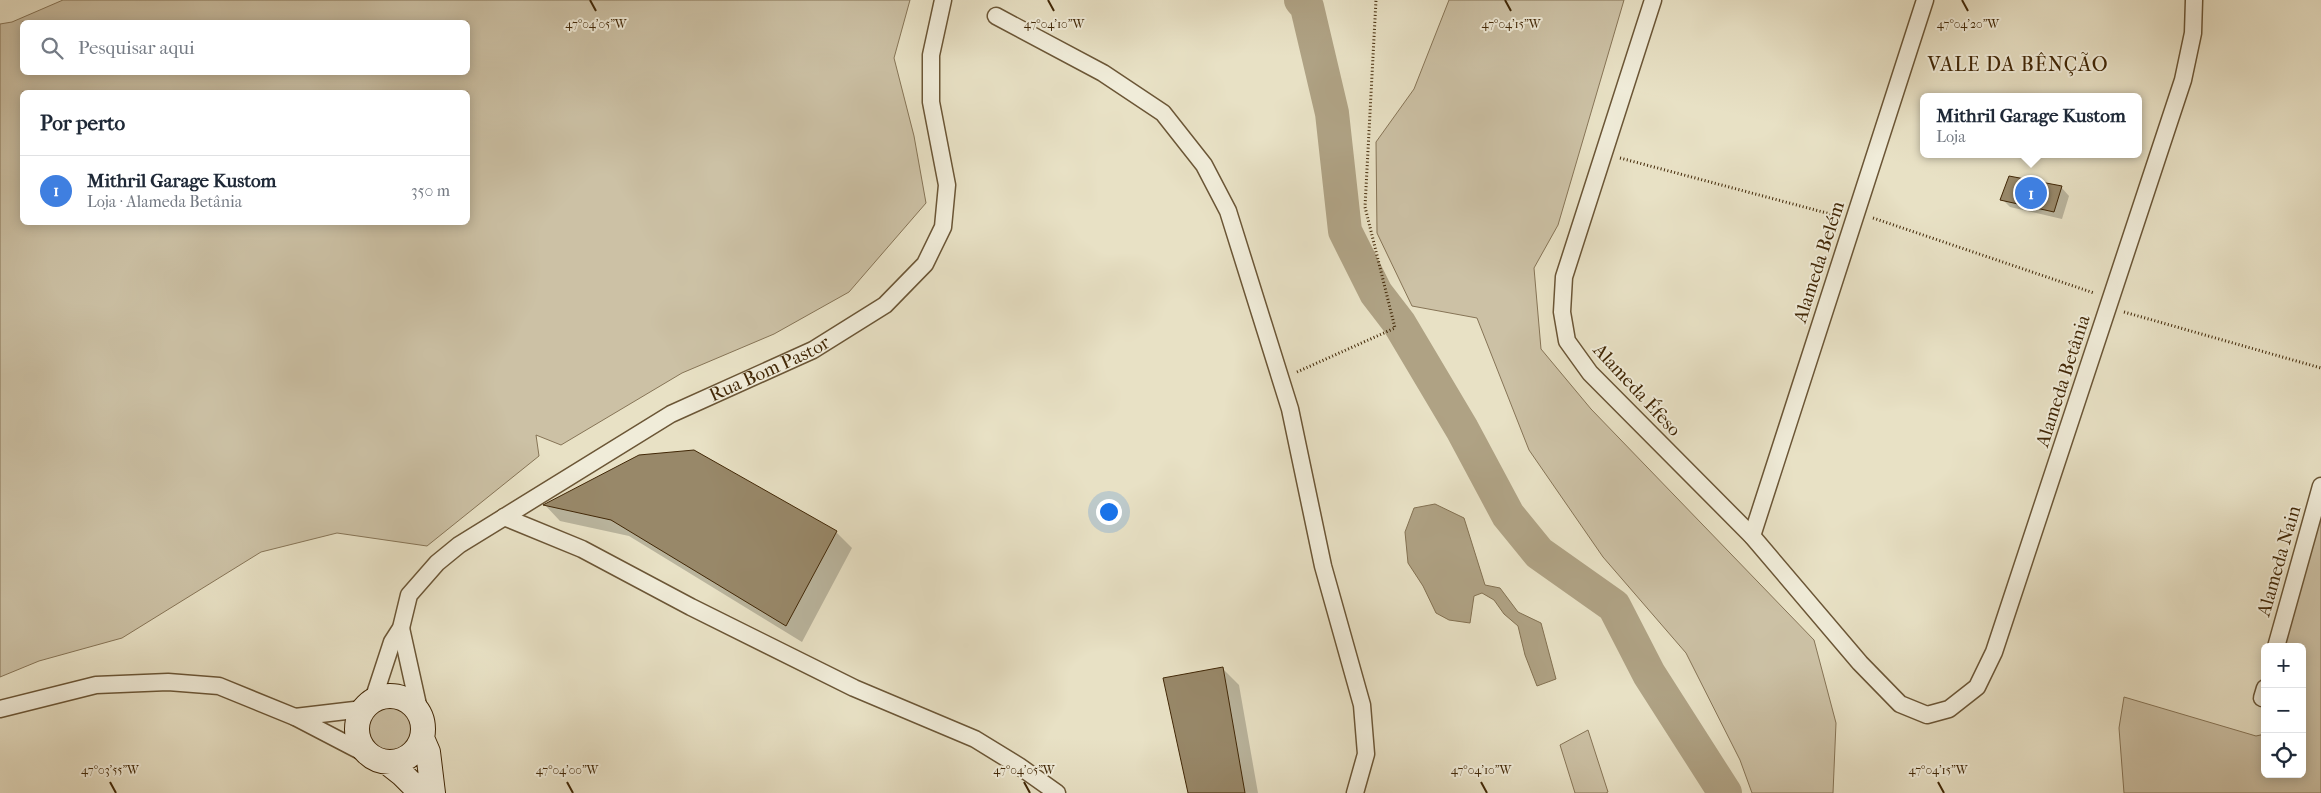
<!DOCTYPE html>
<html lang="pt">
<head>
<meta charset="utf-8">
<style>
	body { margin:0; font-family:"IM FELL French Canon",serif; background:#f2f2f3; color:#1f2937 }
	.controls { position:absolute; right:15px; bottom:15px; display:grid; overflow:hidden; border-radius:8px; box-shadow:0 2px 12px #0003 }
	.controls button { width:45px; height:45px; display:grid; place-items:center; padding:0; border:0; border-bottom:1px solid #e0e1e3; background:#fff; color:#1f2937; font:25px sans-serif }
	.you { position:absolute; left:1108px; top:511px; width:18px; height:18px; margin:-12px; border:4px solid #fff; border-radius:50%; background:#1a73e8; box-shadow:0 0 0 8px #1a73e833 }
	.badge { display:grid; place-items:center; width:32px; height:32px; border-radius:50%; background:#8f2418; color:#fff; font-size:16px; font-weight:700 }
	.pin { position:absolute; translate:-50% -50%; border:2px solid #fff; box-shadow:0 1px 5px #0006 }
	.popup { position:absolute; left:1920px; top:93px; width:222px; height:65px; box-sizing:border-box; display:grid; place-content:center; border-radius:8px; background:#fff; filter:drop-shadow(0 1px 4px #0005); font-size:16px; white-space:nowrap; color:#747a83 }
	.popup b { font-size:19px; color:#1f2937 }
	.popup::after { content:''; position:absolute; left:50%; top:100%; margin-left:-10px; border:10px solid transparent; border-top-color:#fff }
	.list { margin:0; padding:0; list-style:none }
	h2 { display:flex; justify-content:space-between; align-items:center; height:65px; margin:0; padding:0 20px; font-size:21px }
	h2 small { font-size:16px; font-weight:400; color:#747a83 }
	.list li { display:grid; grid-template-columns:32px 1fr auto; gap:15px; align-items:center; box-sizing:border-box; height:70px; padding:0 20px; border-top:1px solid #e0e1e3 }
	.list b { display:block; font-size:19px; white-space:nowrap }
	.list p { margin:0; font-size:16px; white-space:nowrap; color:#747a83 }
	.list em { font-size:16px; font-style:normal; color:#747a83 }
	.icon { flex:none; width:28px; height:28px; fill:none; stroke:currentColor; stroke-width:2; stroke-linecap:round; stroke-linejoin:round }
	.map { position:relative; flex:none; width:2321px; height:793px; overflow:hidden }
	.search { position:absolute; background:#fff; box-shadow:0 2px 12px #0003; left:20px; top:20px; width:450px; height:55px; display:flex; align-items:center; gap:12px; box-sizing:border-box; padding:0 18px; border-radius:8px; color:#747a83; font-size:19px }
	.panel { position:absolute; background:#fff; box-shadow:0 2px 12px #0003; left:20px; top:90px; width:450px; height:135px; border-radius:8px }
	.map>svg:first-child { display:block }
	.green { fill:#ccc1a5; stroke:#867456; fill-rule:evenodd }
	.water { fill:#afa284; stroke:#837152 }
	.shadow { fill:#0003 }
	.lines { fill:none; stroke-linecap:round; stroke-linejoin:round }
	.river { stroke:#afa284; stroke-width:34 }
	.building { fill:#988869; stroke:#412706 }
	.street-casing { stroke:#6b5636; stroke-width:19 }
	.secondary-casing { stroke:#412706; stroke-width:26 }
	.path { stroke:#412706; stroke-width:3; stroke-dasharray:1 2.5; stroke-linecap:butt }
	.street { stroke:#f0ecd9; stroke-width:16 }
	.secondary { stroke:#f0ecd9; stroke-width:24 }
	.ticks { fill:none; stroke:#412706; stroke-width:2 }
	.labels { text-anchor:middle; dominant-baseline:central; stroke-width:4; stroke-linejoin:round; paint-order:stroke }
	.street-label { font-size:19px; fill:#412706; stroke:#f0ecd9 }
	.neighbourhood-label { font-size:20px; letter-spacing:1px; fill:#412706; stroke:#f0ecd9 }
	.ticks-label { font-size:12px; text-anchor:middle; fill:#412706; stroke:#f0ecd9; stroke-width:4; stroke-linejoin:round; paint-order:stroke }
</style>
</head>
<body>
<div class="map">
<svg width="2321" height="793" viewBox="0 0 2321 793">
	<rect width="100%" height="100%" fill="#e8e1c5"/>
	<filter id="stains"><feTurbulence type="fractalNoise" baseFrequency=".004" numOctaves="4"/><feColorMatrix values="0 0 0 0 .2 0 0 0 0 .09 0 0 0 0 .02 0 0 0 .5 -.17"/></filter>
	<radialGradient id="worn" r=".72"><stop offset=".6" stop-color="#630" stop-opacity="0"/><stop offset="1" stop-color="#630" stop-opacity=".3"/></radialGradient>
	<path class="green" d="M63,0h847l-16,58 20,78 12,67 -77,89 -75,42 -92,39 -121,72 -25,-10 3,21 -112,90 -90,-13 -76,19 -139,86 -83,23 -39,16v-653l12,-2zM22,22h446v50h-446zM468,92v130h-446v-130z
		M1449,0h175l-66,225 -24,43 7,81 50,60 223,231 22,83 -3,70h-81l-12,-33 -54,-107 -83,-96 -74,-107 -52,-132 -65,-12 -35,-73 -1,-91 38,-53z
		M2321,510v283h-197l-5,-65 5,-31 132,39 9,-2v40h37v-127h-16v-27z
		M368 729a22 22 0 1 1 44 0a22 22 0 1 1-44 0Z
		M1588,730l20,62 -2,1h-31l-15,-48z"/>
	<path class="water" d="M1435,504l29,14 21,67 15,3 18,24 23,11 15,56 -19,7 -12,-31 -7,-29 -14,-12 -10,-14 -12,-7 -8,3 -4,27 -21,-3 -13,-7 -13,-27 -15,-23 -3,-31 9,-24z"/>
	<path class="shadow" d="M2061,187l8,9 -7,23 -52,-12 -8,-8z
		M640,456l196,76 16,16 -50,94 -173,-106 -69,-15 -15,-16z
		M1223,669l16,16 19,108h-69z"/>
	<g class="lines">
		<path class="river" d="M1301,0l6,7 25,106 13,118 31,62 23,30 63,106 46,86 31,38 75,53 35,68 76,119"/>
	</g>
	<path class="building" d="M2009,176l53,10 -8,26 -54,-12z
		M694,450l143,81 -51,95 -175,-106 -68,-15 96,-50z
		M1223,667l22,126h-57l-25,-115z"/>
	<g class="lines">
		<g class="street-casing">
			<g id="street">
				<path d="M1653,0l-89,277 -2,35 5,29 23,32 162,163 108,127 40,41 27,11 22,-6 28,-22 17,-35 189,-572 10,-47 1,-33"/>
				<path d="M996,16l107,57 60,40 41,52 24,46 62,198 33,157 39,139 4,49 -11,39"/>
				<path d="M504,517l78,32 109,58 163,81 121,51 44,27 38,27"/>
				<path d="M1752,536l173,-536"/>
				<path d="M401,628l19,86"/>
				<path d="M2276,647l45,-161"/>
				<path d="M2262,698l3,-10"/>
				<path id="s1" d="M373,700l19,-58 9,-14 8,-33 28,-32 22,-18 212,-131 142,-64 72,-45 40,-41 18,-37 4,-42 -16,-83v-47l12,-55"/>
				<path d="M0,709l96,-24 72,-3 51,4 76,31 73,38"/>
				<path d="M295,717l68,-8"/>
			</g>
		</g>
		<g class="secondary-casing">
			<path id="secondary" d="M357 729a33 33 0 1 1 66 0a33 33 0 1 1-66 0Z
				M422,738l6,14 5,41
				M388,763l14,11 19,19"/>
		</g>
		<path class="path" d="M1620,158l218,58
			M1873,218l221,75
			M2124,312l197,56
			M1297,372l98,-44 -30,-121 11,-207"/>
		<use href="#street" class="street"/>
		<use href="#secondary" class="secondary"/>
	</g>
	<path class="ticks" d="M590,0l6,11M1048,0l6,11M1505,0l6,11M1962,0l6,11M110,782l6,11M567,782l6,11M1024,782l6,11M1481,782l6,11M1938,782l6,11"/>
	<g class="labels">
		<g class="street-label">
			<text transform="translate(1819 262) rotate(-72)">Alameda Belém</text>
			<text stroke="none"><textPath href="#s1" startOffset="540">Rua Bom Pastor</textPath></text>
			<text transform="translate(2063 381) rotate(-72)">Alameda Betânia</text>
			<text transform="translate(1637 390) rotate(47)">Alameda Éfeso</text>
			<text transform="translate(2279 561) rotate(-74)">Alameda Nain</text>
		</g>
		<g class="neighbourhood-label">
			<text x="2018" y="64">VALE DA BÊNÇÃO</text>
		</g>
	</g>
	<g class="ticks-label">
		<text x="596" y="28">47°04'05"W</text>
		<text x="1054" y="28">47°04'10"W</text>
		<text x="1511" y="28">47°04'15"W</text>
		<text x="1968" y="28">47°04'20"W</text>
		<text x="110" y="774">47°03'55"W</text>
		<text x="567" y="774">47°04'00"W</text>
		<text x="1024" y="774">47°04'05"W</text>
		<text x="1481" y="774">47°04'10"W</text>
		<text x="1938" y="774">47°04'15"W</text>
	</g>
	<rect width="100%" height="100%" filter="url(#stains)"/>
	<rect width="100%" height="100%" fill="url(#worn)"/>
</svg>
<div class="controls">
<button>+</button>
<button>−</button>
<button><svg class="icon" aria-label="locate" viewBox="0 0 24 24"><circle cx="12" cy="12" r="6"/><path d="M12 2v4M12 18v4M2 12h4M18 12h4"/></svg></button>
</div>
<div class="you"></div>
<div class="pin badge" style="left:2031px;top:193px;background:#3f7fe0">1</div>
<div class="popup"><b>Mithril Garage Kustom</b>Loja</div>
<div class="search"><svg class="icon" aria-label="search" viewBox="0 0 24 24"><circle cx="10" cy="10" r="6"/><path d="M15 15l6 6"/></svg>Pesquisar aqui</div>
<section class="panel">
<h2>Por perto<small></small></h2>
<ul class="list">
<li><span class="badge" style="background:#3f7fe0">1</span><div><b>Mithril Garage Kustom</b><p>Loja · Alameda Betânia</p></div><em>350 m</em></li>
</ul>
</section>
</div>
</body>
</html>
